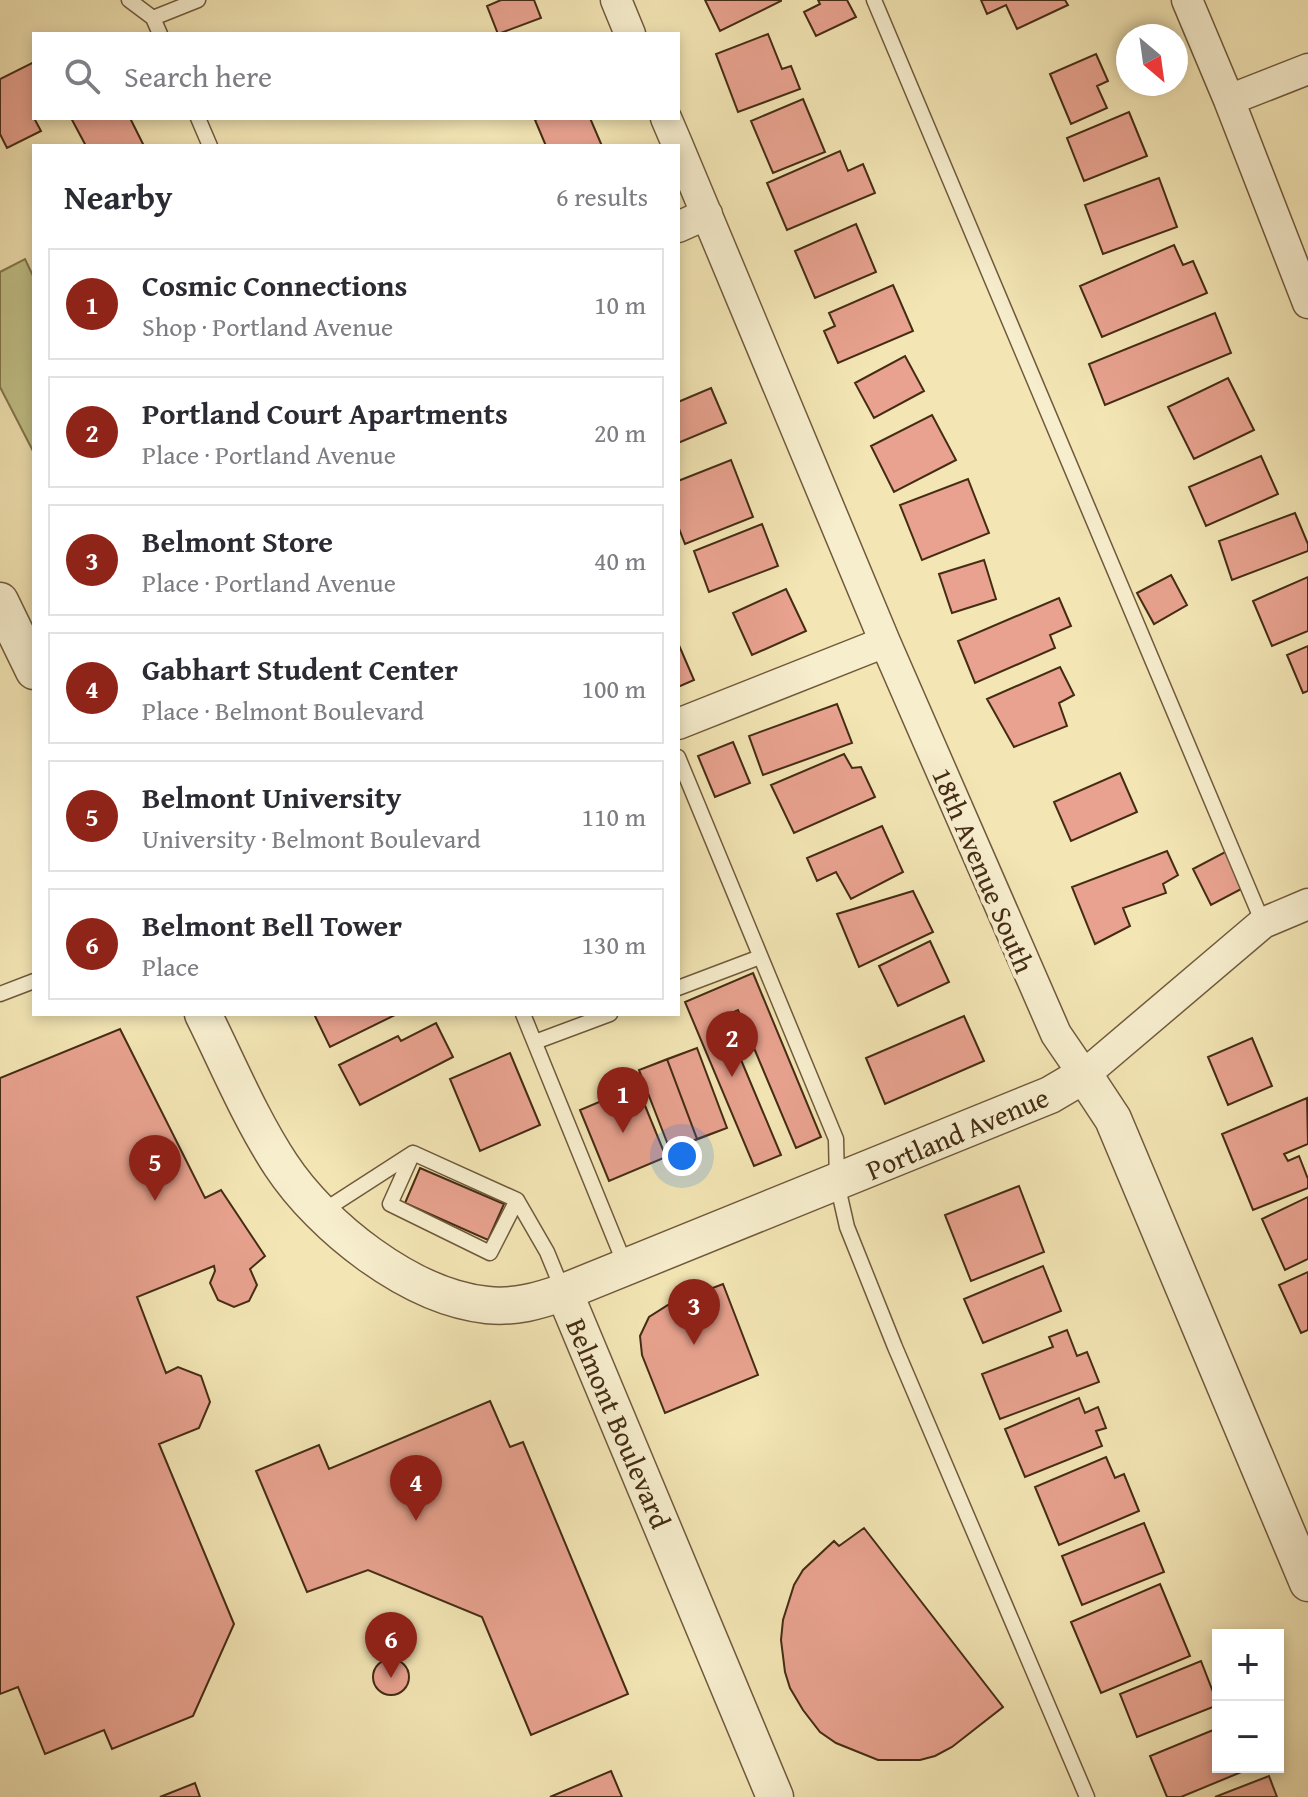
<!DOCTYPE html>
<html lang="en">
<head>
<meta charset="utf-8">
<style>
	body { margin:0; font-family:"Gentium Book Plus",serif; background:#f7f7f7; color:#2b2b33 }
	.controls { position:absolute; right:24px; bottom:24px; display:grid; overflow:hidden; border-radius:0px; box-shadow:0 4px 12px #0003 }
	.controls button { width:72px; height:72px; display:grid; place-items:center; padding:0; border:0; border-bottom:2px solid #e1e1e2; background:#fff; color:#2b2b33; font:40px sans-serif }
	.compass { position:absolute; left:1116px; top:24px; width:72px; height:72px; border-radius:50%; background:#fff; box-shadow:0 4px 12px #0003; rotate:151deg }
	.you { position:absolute; left:682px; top:1156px; width:28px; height:28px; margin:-20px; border:6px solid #fff; border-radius:50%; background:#1a73e8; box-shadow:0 0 0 12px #1a73e833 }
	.badge { display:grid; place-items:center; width:52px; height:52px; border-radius:50%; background:#8f2418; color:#fff; font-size:26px; font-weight:700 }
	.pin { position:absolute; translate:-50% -66px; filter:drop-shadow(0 2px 4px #0008) }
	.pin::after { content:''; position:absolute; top:42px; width:28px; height:24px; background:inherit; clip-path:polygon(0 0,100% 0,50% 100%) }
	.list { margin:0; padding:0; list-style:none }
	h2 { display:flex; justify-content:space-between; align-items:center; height:104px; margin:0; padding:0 32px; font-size:34px }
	h2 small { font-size:26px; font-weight:400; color:#7c7c81 }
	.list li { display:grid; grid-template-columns:52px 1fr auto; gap:24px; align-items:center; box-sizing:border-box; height:112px; margin:0 16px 16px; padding:0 16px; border:2px solid #e1e1e2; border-radius:0px }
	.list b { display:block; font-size:30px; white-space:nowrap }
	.list p { margin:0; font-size:26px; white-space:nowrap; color:#7c7c81 }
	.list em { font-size:26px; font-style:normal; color:#7c7c81 }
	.icon { flex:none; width:44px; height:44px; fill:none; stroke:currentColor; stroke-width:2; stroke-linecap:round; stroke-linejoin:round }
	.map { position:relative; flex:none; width:1308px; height:1797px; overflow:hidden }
	.search { position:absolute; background:#fff; box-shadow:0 4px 12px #0003; left:32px; top:32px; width:648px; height:88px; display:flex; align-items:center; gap:20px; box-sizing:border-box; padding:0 28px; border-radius:0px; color:#7c7c81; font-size:30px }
	.panel { position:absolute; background:#fff; box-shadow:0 4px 12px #0003; left:32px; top:144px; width:648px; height:872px; border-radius:0px }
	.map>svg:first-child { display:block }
	.green { fill:#c2c289; stroke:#83774e; stroke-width:2 }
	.building { fill:#e8a28f; stroke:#442c14; stroke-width:2 }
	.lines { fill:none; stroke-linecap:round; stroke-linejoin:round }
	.service-casing { stroke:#705a3c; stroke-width:17 }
	.minor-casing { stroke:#705a3c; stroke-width:33 }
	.tertiary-casing { stroke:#705a3c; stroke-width:39 }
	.service { stroke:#f7eece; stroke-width:14 }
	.minor { stroke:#f7eece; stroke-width:30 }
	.tertiary { stroke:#f7eece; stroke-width:36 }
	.labels { text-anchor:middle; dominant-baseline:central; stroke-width:8; stroke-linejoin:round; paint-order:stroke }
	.street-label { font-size:28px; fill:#442c14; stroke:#f7eece }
</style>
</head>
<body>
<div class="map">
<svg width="1308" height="1797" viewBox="0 0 1308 1797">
	<rect width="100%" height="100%" fill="#f3e5b4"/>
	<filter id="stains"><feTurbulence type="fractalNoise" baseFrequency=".0025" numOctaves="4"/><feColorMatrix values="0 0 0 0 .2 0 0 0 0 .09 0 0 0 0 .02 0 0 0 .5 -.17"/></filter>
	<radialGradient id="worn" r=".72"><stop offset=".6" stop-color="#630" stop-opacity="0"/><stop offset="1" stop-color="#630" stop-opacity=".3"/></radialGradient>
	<path class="green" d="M25,259l9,19v175l-34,-66v-115z"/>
	<path class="building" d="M501,0h33l7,18 -43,16 -11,-28z
		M705,0h76v1l-61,30z
		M818,0h29l9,17 -40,19 -12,-24 16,-8z
		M981,0h84l3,5 -51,24 -11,-24 -19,9z
		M768,34l14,35 9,-3 9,23 -62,23 -22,-58z
		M1096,54l12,27 -11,5 10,22 -36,16 -21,-50z
		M34,62v56l7,13 -34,17 -7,-14v-55z
		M803,99l22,53 -52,21 -22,-52z
		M1129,112l18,44 -63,25 -17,-43z
		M71,118h59l14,28h-58z
		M539,118h51l12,28h-56l-11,-26z
		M840,151l8,20 15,-7 12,29 -88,37 -20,-47z
		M1159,178l18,49 -74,27 -18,-49z
		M856,224l20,48 -61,26 -20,-47z
		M1174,245l9,20 10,-4 14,32 -105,44 -22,-51z
		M893,285l20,46 -75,32 -14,-32 11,-5 -6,-13z
		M1215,313l16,40 -126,52 -16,-41z
		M905,356l19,35 -50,27 -19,-35z
		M1228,378l26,52 -60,29 -26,-52z
		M711,388l15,35 -48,20v-41z
		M932,415l24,45 -62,32 -23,-46z
		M1261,456l17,38 -72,32 -17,-39z
		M731,460l22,57 -68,27 -7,-18v-45z
		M968,479l21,54 -67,27 -22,-55z
		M1295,513l13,31v7l-76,29 -13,-39z
		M762,524l16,42 -69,26 -15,-41z
		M984,560l12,39 -44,14 -13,-39z
		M1171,575l16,30 -33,19 -17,-31z
		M1308,577v54l-36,15 -19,-45z
		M786,589l20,42 -54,24 -19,-42z
		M1059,598l12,28 -21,9 5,13 -80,35 -17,-42z
		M678,643l16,37 -16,7z
		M1308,646v45l-5,2 -16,-38z
		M1060,667l14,28 -15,8 8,23 -53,21 -27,-48z
		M837,704l15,39 -89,32 -14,-39z
		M733,742l17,41 -35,14 -17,-41z
		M844,754l8,14 9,-1 14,30 -81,36 -23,-48z
		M1120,773l17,39 -66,29 -17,-39z
		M882,826l21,46 -52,27 -15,-27 -19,9 -10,-23z
		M1167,851l11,24 -15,9 3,9 -43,15 7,18 -35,18 -23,-57z
		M1227,851l18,36 -34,18 -18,-36z
		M913,891l20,41 -74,35 -22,-53z
		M930,941l19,41 -51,24 -19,-40z
		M753,973l68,164 -25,11 -58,-138 -15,7 58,138 -27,11 -69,-164z
		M314,1014h83l-67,33z
		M964,1016l20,45 -99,43 -19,-46z
		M436,1023l17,34 -93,48 -21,-40 59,-29 3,5z
		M120,1029l85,169 16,-8 44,66 -15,13 7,16 -8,16 -15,6 -16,-7 -8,-17 5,-12 -1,-5 -77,31 29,76 12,-6 23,9 9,26 -11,26 -40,16 75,180 -41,92 -81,33 -8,-19 -59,24 -27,-67 -18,7v-616z
		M1252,1038l20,48 -44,19 -20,-48z
		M697,1048l30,80 -57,22 -31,-80z
		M697,1048l30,80 -30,11 -30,-80z
		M510,1053l30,72 -60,26 -30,-72z
		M667,1059l30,80 -27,11 -31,-80z
		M637,1086l29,71 -57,24 -29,-71z
		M1307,1098l1,46 -24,10 4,7 11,-5 9,23v9l-55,22 -31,-76z
		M420,1168l84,36 -16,36 -83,-37z
		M1019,1186l25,66 -73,29 -26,-66z
		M1308,1197v62l-23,11 -23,-51z
		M1043,1266l18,45 -78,32 -19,-44z
		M1308,1272v58l-7,3 -22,-48z
		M723,1284l35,91 -93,38 -23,-58 -2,-19 9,-19 19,-12z
		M1067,1330l10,26 10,-4 12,30 -99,37 -18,-45 71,-27 -4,-10z
		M1079,1398l6,15 13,-6 8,21 -10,3 6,15 -77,31 -20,-48z
		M490,1401l20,46 13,-5 105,252 -97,41 -49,-118 -114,-47 -61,22 -51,-121 63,-26 10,24z
		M1106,1457l9,21 9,-4 15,37 -80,34 -24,-58z
		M1144,1523l20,49 -82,33 -20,-49z
		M864,1528l139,179 -51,40 -17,9 -15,4h-42l-42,-17 -16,-11 -17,-22 -13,-22 -5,-16 -4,-32 2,-20 11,-35 9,-15 31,-29 5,5z
		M1160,1584l30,72 -89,37 -30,-71z
		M373 1677a18 18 0 1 1 36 0a18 18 0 1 1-36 0Z
		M1201,1661l17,44 -81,32 -17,-43z
		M1218,1728v39l33,1 -70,29h-14l-17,-41z
		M611,1771l11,26h-72z
		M1269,1776l8,21h-62z
		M195,1783l5,14h-40z"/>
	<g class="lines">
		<g class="service-casing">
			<path id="service" d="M129,0l24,18 7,16
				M874,0l389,923
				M153,18l45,-18
				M198,118l12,28
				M678,757l158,382 1,44 10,44 48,120 192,450
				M678,988l82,-31
				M0,994l34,-13
				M523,1014l103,253
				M535,1042l75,-28
				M413,1153l-23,51 100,49 27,-53
				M320,1213l93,-60 104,47 30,52 16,39"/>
		</g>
		<g class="minor-casing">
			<path id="minor" d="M616,0l14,34
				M1187,0l42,100 79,203
				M1229,100l79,-31
				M666,118l12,28
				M678,146l207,496 171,392 28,41 179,-152 45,-19
				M678,227l29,-13
				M678,724l207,-82"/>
		</g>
		<g class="tertiary-casing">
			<path id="tertiary" d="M0,601l34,70
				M203,1014c25,50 47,104 78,151 41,62 129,132 206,140 27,3 52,-4 77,-13l486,-197 34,-20 29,44 195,464
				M564,1292l211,505"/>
		</g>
		<use href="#service" class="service"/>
		<use href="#minor" class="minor"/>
		<use href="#tertiary" class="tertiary"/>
	</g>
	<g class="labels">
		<g class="street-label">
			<text transform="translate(984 870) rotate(67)">18th Avenue South</text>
			<text transform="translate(957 1133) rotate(-23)">Portland Avenue</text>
			<text transform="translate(619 1423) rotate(67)">Belmont Boulevard</text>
		</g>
	</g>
	<rect width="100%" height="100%" filter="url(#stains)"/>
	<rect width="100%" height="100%" fill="url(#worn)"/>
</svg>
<div class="controls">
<button>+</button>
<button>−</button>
</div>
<svg class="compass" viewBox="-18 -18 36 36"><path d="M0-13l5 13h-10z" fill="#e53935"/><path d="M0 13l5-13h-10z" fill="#7c7c81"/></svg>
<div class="you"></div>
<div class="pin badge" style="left:623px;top:1133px">1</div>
<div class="pin badge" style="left:732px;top:1077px">2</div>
<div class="pin badge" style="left:694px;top:1345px">3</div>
<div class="pin badge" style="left:416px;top:1521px">4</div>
<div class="pin badge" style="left:155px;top:1201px">5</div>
<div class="pin badge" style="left:391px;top:1678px">6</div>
<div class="search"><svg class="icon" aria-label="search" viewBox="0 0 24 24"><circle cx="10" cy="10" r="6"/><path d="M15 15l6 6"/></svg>Search here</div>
<section class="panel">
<h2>Nearby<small>6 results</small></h2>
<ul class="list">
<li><span class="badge">1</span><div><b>Cosmic Connections</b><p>Shop · Portland Avenue</p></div><em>10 m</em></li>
<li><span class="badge">2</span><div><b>Portland Court Apartments</b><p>Place · Portland Avenue</p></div><em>20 m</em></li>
<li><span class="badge">3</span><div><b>Belmont Store</b><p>Place · Portland Avenue</p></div><em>40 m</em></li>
<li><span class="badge">4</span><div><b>Gabhart Student Center</b><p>Place · Belmont Boulevard</p></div><em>100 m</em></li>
<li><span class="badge">5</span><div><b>Belmont University</b><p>University · Belmont Boulevard</p></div><em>110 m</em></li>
<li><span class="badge">6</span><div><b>Belmont Bell Tower</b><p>Place</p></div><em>130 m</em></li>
</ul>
</section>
</div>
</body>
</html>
